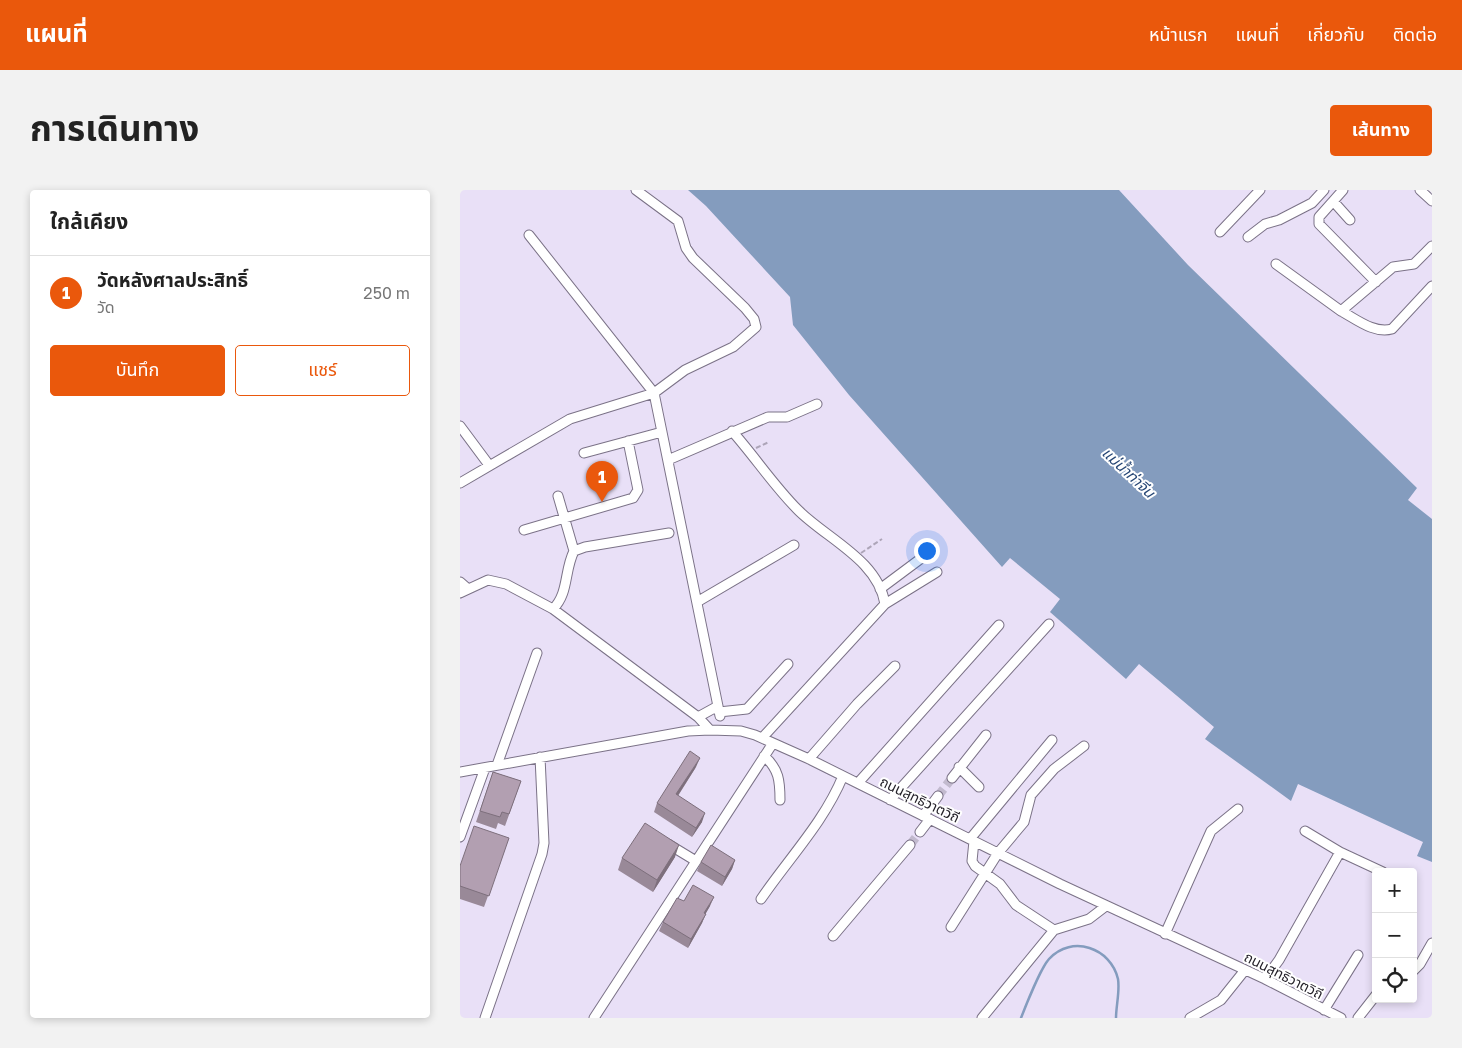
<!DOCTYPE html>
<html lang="th">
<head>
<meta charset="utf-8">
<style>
	body { margin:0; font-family:"Golos Text","Noto Sans Thai",sans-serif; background:#f2f2f2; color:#222 }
	.controls { position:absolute; right:15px; bottom:15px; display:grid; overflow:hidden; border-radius:5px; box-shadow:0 2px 8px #0003 }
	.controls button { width:45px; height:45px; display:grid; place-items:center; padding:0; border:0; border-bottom:1px solid #e0e0e0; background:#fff; color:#222; font:25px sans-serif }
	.you { position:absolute; left:466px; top:360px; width:18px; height:18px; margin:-12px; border:4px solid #fff; border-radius:50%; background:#1a73e8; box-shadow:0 0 0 8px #1a73e833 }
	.badge { display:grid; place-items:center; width:32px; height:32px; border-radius:50%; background:#ea580c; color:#fff; font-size:16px; font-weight:700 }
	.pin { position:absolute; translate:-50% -41px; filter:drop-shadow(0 1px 2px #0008) }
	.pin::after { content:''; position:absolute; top:26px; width:18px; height:15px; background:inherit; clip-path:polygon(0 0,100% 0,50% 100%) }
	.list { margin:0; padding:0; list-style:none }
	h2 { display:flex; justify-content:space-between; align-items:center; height:65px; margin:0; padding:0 20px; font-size:21px }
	h2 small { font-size:16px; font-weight:400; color:#767676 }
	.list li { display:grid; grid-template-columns:32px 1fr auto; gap:15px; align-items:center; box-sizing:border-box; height:75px; padding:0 20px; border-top:1px solid #e0e0e0 }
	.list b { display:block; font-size:19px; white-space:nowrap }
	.list p { margin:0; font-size:16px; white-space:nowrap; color:#767676 }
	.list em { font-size:16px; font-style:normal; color:#767676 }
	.actions { display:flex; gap:10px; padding:15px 20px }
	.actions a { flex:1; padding:11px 0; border:1px solid #ea580c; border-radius:5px; text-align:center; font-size:18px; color:#ea580c }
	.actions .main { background:#ea580c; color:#fff }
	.icon { flex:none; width:28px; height:28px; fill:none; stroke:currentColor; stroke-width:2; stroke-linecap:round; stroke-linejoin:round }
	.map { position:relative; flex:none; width:972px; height:828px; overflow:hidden; border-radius:5px }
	header { display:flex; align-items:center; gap:30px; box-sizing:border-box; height:70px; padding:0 25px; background:#ea580c; color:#fff }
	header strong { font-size:24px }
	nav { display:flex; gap:28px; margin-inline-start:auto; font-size:18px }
	.intro { display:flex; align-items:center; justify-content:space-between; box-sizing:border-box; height:120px; padding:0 30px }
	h1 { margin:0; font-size:35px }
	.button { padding:12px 22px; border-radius:5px; background:#ea580c; color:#fff; font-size:18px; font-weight:700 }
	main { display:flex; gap:30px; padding:0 30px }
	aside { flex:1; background:#fff; border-radius:5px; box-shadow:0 2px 8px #0003 }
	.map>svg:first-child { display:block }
	.water { fill:#849cbe }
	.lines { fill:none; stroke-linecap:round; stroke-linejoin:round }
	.stream { stroke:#849cbe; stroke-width:2.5 }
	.minor-tunnel { stroke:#c2bace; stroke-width:9; stroke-dasharray:9 4.5; stroke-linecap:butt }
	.minor-casing { stroke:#7b7287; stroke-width:11 }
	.path { stroke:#ada5b8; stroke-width:2; stroke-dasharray:5 2.5; stroke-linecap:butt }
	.minor { stroke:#fff; stroke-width:9 }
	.wall { fill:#998998 }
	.shaded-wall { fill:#7d6f7c }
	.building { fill:#b29fb1; stroke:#7d6f7c }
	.labels { text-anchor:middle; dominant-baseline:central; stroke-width:4; stroke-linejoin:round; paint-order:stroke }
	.street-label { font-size:14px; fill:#242129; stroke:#fff }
	.water-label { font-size:15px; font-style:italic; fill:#264675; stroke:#fff }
</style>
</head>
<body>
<header>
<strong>แผนที่</strong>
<nav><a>หน้าแรก</a><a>แผนที่</a><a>เกี่ยวกับ</a><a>ติดต่อ</a></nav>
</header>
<div class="intro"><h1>การเดินทาง</h1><a class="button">เส้นทาง</a></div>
<main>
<aside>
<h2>ใกล้เคียง<small></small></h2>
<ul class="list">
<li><span class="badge">1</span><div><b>วัดหลังศาลประสิทธิ์</b><p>วัด</p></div><em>250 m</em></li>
</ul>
<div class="actions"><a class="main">บันทึก</a><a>แชร์</a></div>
</aside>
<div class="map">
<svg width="972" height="828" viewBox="0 0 972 828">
	<rect width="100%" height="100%" fill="#e9e0f7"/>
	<path class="water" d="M228,0h431l69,75 229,223 -9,12 24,19v343l-15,-6 6,-14 -125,-58 -7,17 -86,-62 9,-12 -75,-63 -13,15 -76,-67 10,-13 -50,-41 -8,9 -153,-172 -56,-70 -3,-28 -84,-91z"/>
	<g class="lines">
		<path class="stream" d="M561,828c5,-13 20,-50 28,-59 23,-25 62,-11 69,20 2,12 -2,27 -2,39"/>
		<path class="minor-tunnel" d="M478,606l14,-18
			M450,655l10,-13"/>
		<g class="minor-casing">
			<path id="minor" d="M883,0l-24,27v7l57,58
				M960,0l12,11
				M873,11l17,19
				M760,42l40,-42
				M69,45l125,158 66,323
				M788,47l17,-13 14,-4 33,-17 12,-13
				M816,74l65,47 52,-44 21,-3 18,-18
				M881,121c15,8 33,23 51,18l40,-43
				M0,236l29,39
				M272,241c23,26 42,55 66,79 29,29 80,50 87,94l-122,133
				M124,263l78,-21
				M208,270l100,-43h19l30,-13
				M0,293l110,-64 84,-26 31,-23 48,-23 23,-20 -2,-8 -9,-11 -52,-50 -7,-10 -8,-27 -42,-31
				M98,306l16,55
				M64,340l109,-32 5,-8 -10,-49
				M0,392l8,7
				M420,399l47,-35
				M0,403l28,-13 18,4 47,25c16,-16 11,-38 21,-58l11,-4 84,-14
				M237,412l97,-57
				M425,414l52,-32
				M93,419l145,108 12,13
				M259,522l28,-3 41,-45
				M238,527l20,-11
				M304,566c15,13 16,25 16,44
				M349,569l48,-55 38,-38
				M37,575l40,-112
				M499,577l20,20
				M0,582l228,-41 22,-1 31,1 14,4 54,24 251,125 205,95 76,39
				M492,588l34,-43
				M398,593l141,-158
				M430,610l159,-176
				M463,626l15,-20
				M460,642l10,-13
				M0,647l25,-69
				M510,649l82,-99
				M514,651l-2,20 3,5 25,18 16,21 38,25
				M208,654l28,17
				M880,662l43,20
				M301,709c28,-41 63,-77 82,-123
				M491,737l47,-74 26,-31 7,-27 23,-26 30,-23
				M705,744l46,-103 27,-22
				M373,746l77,-91
				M953,781l7,-7 12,-21
				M805,789l14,-19 61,-108 -35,-21
				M864,820l34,-55
				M25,828l57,-164 2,-11 -4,-86
				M134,828l179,-275
				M522,828l72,-88 35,-11 17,-13
				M730,828l31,-18 24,-30
				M898,828l18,-23"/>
		</g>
		<path class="path" d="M296,258l13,-6
			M401,363l21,-14"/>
		<use href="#minor" class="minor"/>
	</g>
	<path class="wall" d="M236,577l-18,29 24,26 -10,15 -38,-25 3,-9z
		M33,582l28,9 -16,45 -7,-3 -2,6 -20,-7z
		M49,648l-25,69 -24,-8v-33z
		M215,667l-22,35 -35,-22 4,-12z
		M275,670l-3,9 -10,17 -25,-15 4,-9z
		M224,711l26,5 -5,8 -3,9 -14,25 -29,-17 4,-9z"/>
	<path class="shaded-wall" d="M240,568l-4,9 -23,36 3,-9z
		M245,623l-3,9 -10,15 4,-9z
		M219,655l-4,12 -22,35 4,-12z
		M275,670l-3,9 -10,17 3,-9z
		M254,707l-4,9 -9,16 3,-9z
		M246,724l-4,9 -14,25 3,-9z"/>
	<path class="building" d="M230,561l10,7 -24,36 29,19 -9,15 -39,-25z
		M33,582l28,9 -12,33 -7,-2 -2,5 -20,-6z
		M185,633l34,22 -22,35 -35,-22z
		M14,636l35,12 -20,58 -29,-10v-20z
		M251,655l24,15 -10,17 -24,-15z
		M233,695l21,12 -10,16 2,1 -15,25 -28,-17 14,-24 7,3z"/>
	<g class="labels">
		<g class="street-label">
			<text transform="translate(460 609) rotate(26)">ถนนสุทธิวาตวิถี</text>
			<text transform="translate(824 785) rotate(27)">ถนนสุทธิวาตวิถี</text>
		</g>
		<g class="water-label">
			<text transform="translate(669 282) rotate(43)">แม่น้ำท่าจีน</text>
		</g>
	</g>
</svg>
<div class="controls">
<button>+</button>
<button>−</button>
<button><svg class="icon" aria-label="locate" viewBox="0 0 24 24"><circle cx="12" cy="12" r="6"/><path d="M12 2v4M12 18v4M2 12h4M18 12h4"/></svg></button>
</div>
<div class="you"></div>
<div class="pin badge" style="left:142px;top:312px">1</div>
</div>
</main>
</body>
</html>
